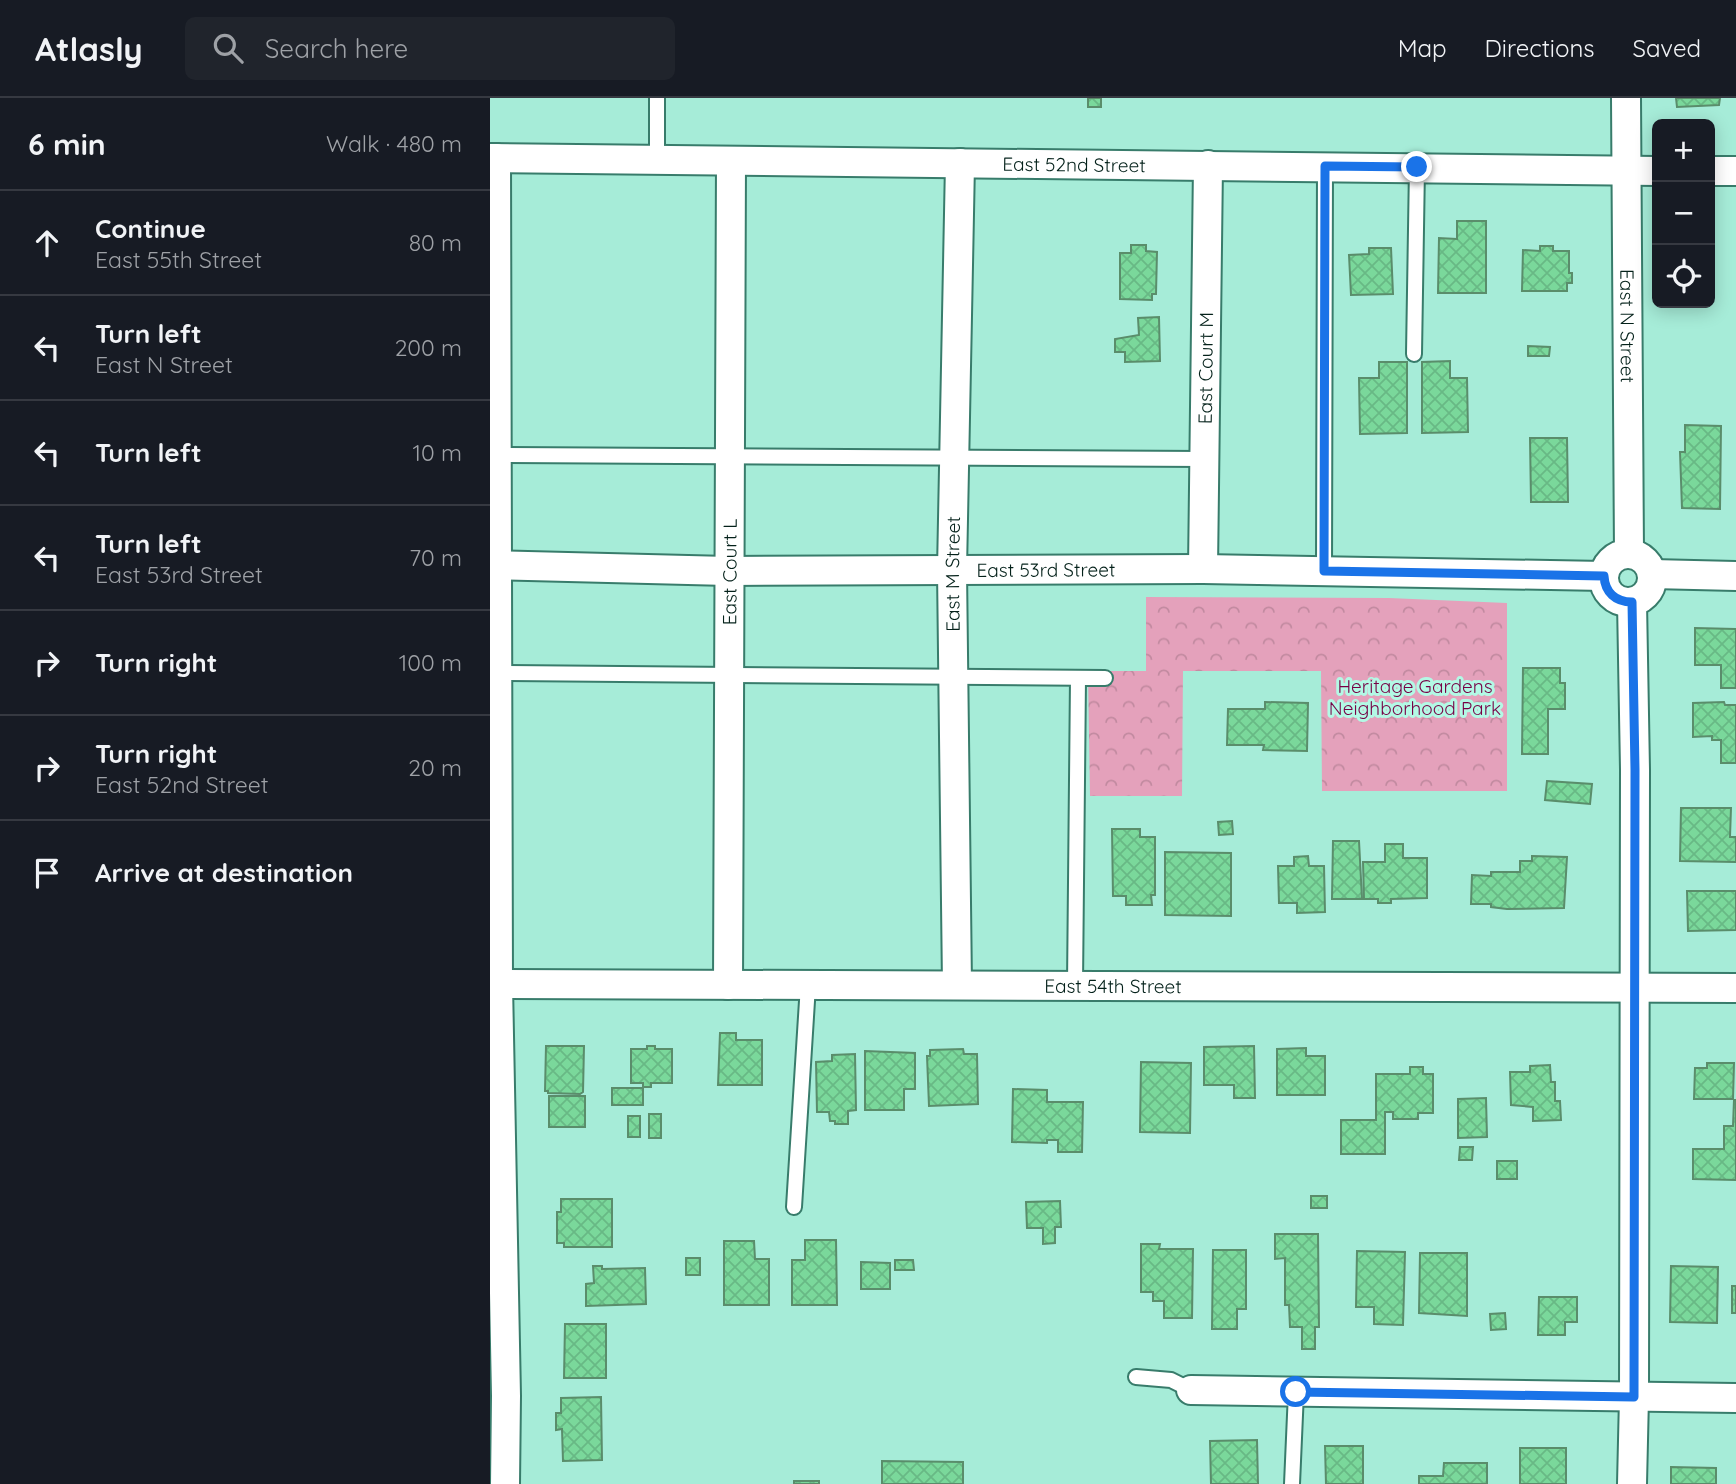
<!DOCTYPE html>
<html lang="en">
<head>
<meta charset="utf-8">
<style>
	body { margin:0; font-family:Quicksand,sans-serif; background:#20242c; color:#f1f3f6 }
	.controls { position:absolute; right:21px; top:21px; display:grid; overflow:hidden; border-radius:10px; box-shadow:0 4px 18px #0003 }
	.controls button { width:63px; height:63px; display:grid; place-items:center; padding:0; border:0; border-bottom:2px solid #363941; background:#171b24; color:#f1f3f6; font:35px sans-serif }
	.stop { position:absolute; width:21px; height:21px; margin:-16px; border:5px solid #1a73e8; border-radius:50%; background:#fff }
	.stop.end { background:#1a73e8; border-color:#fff; box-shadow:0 2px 7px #0008 }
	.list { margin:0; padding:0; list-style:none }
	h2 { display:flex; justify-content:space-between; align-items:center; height:91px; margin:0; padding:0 28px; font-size:30px }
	h2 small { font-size:23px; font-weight:400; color:#9ea1a6 }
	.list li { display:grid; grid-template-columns:46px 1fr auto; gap:21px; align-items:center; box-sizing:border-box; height:105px; padding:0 28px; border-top:2px solid #363941 }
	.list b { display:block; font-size:26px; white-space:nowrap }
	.list p { margin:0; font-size:23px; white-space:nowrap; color:#9ea1a6 }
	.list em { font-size:23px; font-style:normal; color:#9ea1a6 }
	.icon { flex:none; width:38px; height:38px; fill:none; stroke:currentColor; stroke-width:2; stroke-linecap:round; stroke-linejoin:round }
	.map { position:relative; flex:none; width:1246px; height:1386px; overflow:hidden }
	header { display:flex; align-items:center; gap:42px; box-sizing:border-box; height:98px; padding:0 35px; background:#171b24; border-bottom:2px solid #363941 }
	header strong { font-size:33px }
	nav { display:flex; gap:38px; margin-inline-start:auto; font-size:24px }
	.search { width:490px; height:63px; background:#20242c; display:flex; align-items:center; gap:18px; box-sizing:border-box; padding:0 24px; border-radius:10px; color:#9ea1a6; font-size:26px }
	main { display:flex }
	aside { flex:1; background:#171b24 }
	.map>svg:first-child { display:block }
	.park { fill:url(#park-crowns) }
	.building { fill:url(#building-cross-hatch); stroke:#5a8d6b; stroke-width:2 }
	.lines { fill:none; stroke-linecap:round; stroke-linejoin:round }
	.service-casing { stroke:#387c6b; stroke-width:18 }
	.minor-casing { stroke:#387c6b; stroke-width:32 }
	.service { stroke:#fff; stroke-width:14 }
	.minor { stroke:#fff; stroke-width:28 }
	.route { stroke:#1a73e8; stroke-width:9 }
	.labels { text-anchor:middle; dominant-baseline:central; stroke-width:6; stroke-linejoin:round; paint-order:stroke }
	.street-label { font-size:19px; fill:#04211a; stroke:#b3f9e5 }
	.park-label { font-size:19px; fill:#770045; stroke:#b3f9e5 }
</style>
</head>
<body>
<header>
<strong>Atlasly</strong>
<div class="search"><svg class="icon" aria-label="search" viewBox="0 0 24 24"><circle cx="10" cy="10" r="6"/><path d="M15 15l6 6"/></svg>Search here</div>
<nav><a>Map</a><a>Directions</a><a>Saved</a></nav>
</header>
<main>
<aside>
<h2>6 min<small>Walk · 480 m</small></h2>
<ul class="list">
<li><svg class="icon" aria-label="ahead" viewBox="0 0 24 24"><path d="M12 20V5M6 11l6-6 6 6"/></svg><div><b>Continue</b><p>East 55th Street</p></div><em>80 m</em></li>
<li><svg class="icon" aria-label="left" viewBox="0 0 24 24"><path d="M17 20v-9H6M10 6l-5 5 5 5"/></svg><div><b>Turn left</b><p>East N Street</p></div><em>200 m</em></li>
<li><svg class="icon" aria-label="left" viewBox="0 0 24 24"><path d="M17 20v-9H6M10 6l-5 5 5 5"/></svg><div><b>Turn left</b></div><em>10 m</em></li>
<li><svg class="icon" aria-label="left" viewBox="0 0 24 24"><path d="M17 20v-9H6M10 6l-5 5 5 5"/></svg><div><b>Turn left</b><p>East 53rd Street</p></div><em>70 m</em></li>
<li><svg class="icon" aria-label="right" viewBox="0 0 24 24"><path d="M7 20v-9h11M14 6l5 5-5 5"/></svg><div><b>Turn right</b></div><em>100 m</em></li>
<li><svg class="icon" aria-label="right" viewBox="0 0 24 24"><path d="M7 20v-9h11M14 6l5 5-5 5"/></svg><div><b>Turn right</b><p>East 52nd Street</p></div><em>20 m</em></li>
<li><svg class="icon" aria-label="arrive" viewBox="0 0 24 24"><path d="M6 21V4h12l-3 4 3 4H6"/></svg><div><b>Arrive at destination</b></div></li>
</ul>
</aside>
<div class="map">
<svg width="1246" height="1386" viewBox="0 0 1246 1386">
	<defs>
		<pattern id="park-crowns" width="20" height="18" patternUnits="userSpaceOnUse" patternTransform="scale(1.75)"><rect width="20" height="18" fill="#e4a1bb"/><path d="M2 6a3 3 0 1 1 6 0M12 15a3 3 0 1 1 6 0" fill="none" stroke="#c28aa0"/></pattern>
		<pattern id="building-cross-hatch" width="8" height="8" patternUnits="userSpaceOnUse" patternTransform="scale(1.75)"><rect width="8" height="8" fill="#7ad89b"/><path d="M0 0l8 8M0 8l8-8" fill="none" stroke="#68b985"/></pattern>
	</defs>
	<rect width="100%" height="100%" fill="#a6ecd8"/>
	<path class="park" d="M656,499l243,1 118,5v188h-185l-1,-120h-138l-1,125h-92l-2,-125h58z"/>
	<path class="building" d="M598,0h13v9h-13z
		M1186,0h44l-1,7 -42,2z
		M967,123h29v72h-48l1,-55 18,1z
		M641,147h15v6l11,1 -1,42h-4v6l-32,-1v-46h11z
		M1050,148h13v5h16v22h3v10h-5v8h-45l1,-41 17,1z
		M879,150h22l2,46 -42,1 -2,-40 20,-1z
		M669,219l1,44 -35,1v-10h-10v-13l24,-4 -1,-17z
		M1038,248l22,1 -1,9h-21z
		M960,263v17h17l1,54 -46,1v-71z
		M889,264h28v71l-47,1 -1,-56h20z
		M1195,327l36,1 -1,83 -38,-1 -2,-56h5z
		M1040,340h37l1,64h-37z
		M1205,530l41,1v59h-15v-23h-26z
		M1033,570h37v15h5v26h-17v45h-26z
		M775,604l43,1 -1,48 -44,-1 1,-5h-37l1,-36h37z
		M1234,604l1,3h11v58h-15v-23h-9v-4l-19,1v-34z
		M1057,683l45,3 -2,20 -45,-4z
		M1191,710h50l-1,29h6v25l-56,-1z
		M742,723l1,13 -14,1 -1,-13z
		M622,731h28v8h15v58h-4l1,10h-26v-9h-13z
		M843,743h26l3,58h-30z
		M895,746h18v14h24v40l-36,1v4h-13v-4h-14l-1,-37h22z
		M675,754l66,1v63l-66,-1z
		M818,758l1,10h15l1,46 -28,1v-10h-18l-1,-37h16v-9z
		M1042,758l35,1 -3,51 -57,1 -16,-2v-3h-20l1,-29 19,1v-4h29v-11h12z
		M1197,793h49v39l-48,1z
		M230,935h16v7h26v45h-44z
		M56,948h38l-1,46 -3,2 -32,-1v-2h-3z
		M157,948h8v3h17v34h-21v4h-8v-4h-12v-34h16z
		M764,948l1,52h-21v-13h-30v-38z
		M816,950v8h19v39h-48v-46z
		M473,951l1,5h13l1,50 -49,2 -2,-50h3v-6z
		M375,953l50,2v36h-11v21h-39z
		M365,956l1,56 -8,1v13h-13v-3h-5l-1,-9h-12l-1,-50 16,-1v-6z
		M651,964l50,1 -1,70 -50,-1z
		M1217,965h27l-1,36h-39l1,-31h12z
		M1060,967l1,17h4v19h5l1,19 -28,1v-14l-22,-2 -1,-33h20v-6z
		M920,969h13v7h10v39h-15v6h-25v-7h-8v42h-44v-34h35v-46h34z
		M122,990h31v17h-31z
		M523,991l34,1v12h36l-1,50h-24v-12h-11v3l-35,-1z
		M59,998h36v31h-36z
		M996,1000l1,39 -29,1v-39z
		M1244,1002h2v80l-43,-1v-30h31v-23h9z
		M159,1016h12v24h-12z
		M138,1018h12v21h-12z
		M970,1049h13l-1,13h-13z
		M1007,1063h20v18h-20z
		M821,1098h16v12h-16z
		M71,1101h51v48h-48v-4h-7v-31h4z
		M570,1103l1,26h-6v16l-12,1v-16h-16l-1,-26z
		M785,1136h43l1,93h-4v22h-13v-22h-12l-1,-22h-4v-47l-10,1z
		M315,1142h31l1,65h-45v-45h13z
		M234,1143h30l1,18h14v46h-45z
		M651,1146h19l-1,5h34l-1,69h-28v-17h-11v-9h-12z
		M723,1152h33v59h-9v20h-25z
		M867,1153l48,1 -2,73 -29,-1v-17h-18z
		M930,1155h47v63l-48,-3z
		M196,1160h14v17h-14z
		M405,1162h18l1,10h-19z
		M371,1164l29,1v26h-29z
		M103,1168h9v3l43,-1 1,36 -60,2v-22l8,-1z
		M1181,1168l47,1 -1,56 -47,-1z
		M1242,1188h4v27h-4z
		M1049,1199h38v25h-12v13h-27z
		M1015,1215l1,16 -15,1 -1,-16z
		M75,1226h41v54h-42z
		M111,1299l1,63 -39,1 -1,-32 -6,1v-17h5v-15z
		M767,1342l1,44h-47l-1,-43z
		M835,1348h38v38h-37z
		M1030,1350h46v36h-46z
		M392,1363l81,1v22h-81z
		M954,1365h43v21h-68v-8h24z
		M1181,1369l45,1v16h-45z
		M304,1383h25v3h-25z"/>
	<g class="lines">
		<g class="service-casing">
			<path id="service" d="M167,62v-62
				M924,256l3,-187
				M7,357l707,4
				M834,473l1,-405
				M7,575l608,5
				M585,887l3,-307
				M304,1109l14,-222
				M646,1279l35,3 20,10
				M802,1386l4,-92"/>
		</g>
		<g class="minor-casing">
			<g id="minor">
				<path id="s1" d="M1136,0l3,456"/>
				<path id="s2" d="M0,60l1167,13"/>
				<path d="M6,60l2,826 8,412 -1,88"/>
				<path d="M1220,73h26"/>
				<circle cx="1138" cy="480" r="24"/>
				<path id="s3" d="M0,467l238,6 475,-2 401,7"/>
				<path id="s4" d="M713,471l5,-404"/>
				<path d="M1162,476l84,2"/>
				<path id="s5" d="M0,886l1246,4"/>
				<path id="s6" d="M238,887l3,-824"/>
				<path id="s7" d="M467,887l-5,-415 8,-407"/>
				<path d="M701,1292l545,8"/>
				<path d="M1142,1386l2,-87 1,-627 -3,-168"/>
			</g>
		</g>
		<use href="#service" class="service"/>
		<use href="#minor" class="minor"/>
	</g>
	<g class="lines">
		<path class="route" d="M806,1294l338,5 1,-627 -3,-168c-17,0 -27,-10 -28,-26l-280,-5 1,-405 92,1"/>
	</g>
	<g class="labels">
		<g class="street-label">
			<text stroke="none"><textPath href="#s2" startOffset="584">East 52nd Street</textPath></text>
			<text stroke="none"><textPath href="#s1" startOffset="228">East N Street</textPath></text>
			<text stroke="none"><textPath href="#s4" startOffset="201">East Court M</textPath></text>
			<text stroke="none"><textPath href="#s3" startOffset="556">East 53rd Street</textPath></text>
			<text stroke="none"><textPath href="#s6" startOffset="413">East Court L</textPath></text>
			<text stroke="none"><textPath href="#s7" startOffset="411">East M Street</textPath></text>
			<text stroke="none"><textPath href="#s5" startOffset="623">East 54th Street</textPath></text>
		</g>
		<g class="park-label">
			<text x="925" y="588">Heritage Gardens<tspan x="925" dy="22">Neighborhood Park</tspan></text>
		</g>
	</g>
</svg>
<div class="controls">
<button>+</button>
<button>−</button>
<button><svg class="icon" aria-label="locate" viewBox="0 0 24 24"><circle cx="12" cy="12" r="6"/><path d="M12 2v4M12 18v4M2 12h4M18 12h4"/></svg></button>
</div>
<div class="stop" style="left:806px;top:1294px"></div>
<div class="stop end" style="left:927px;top:69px"></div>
</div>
</main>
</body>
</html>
